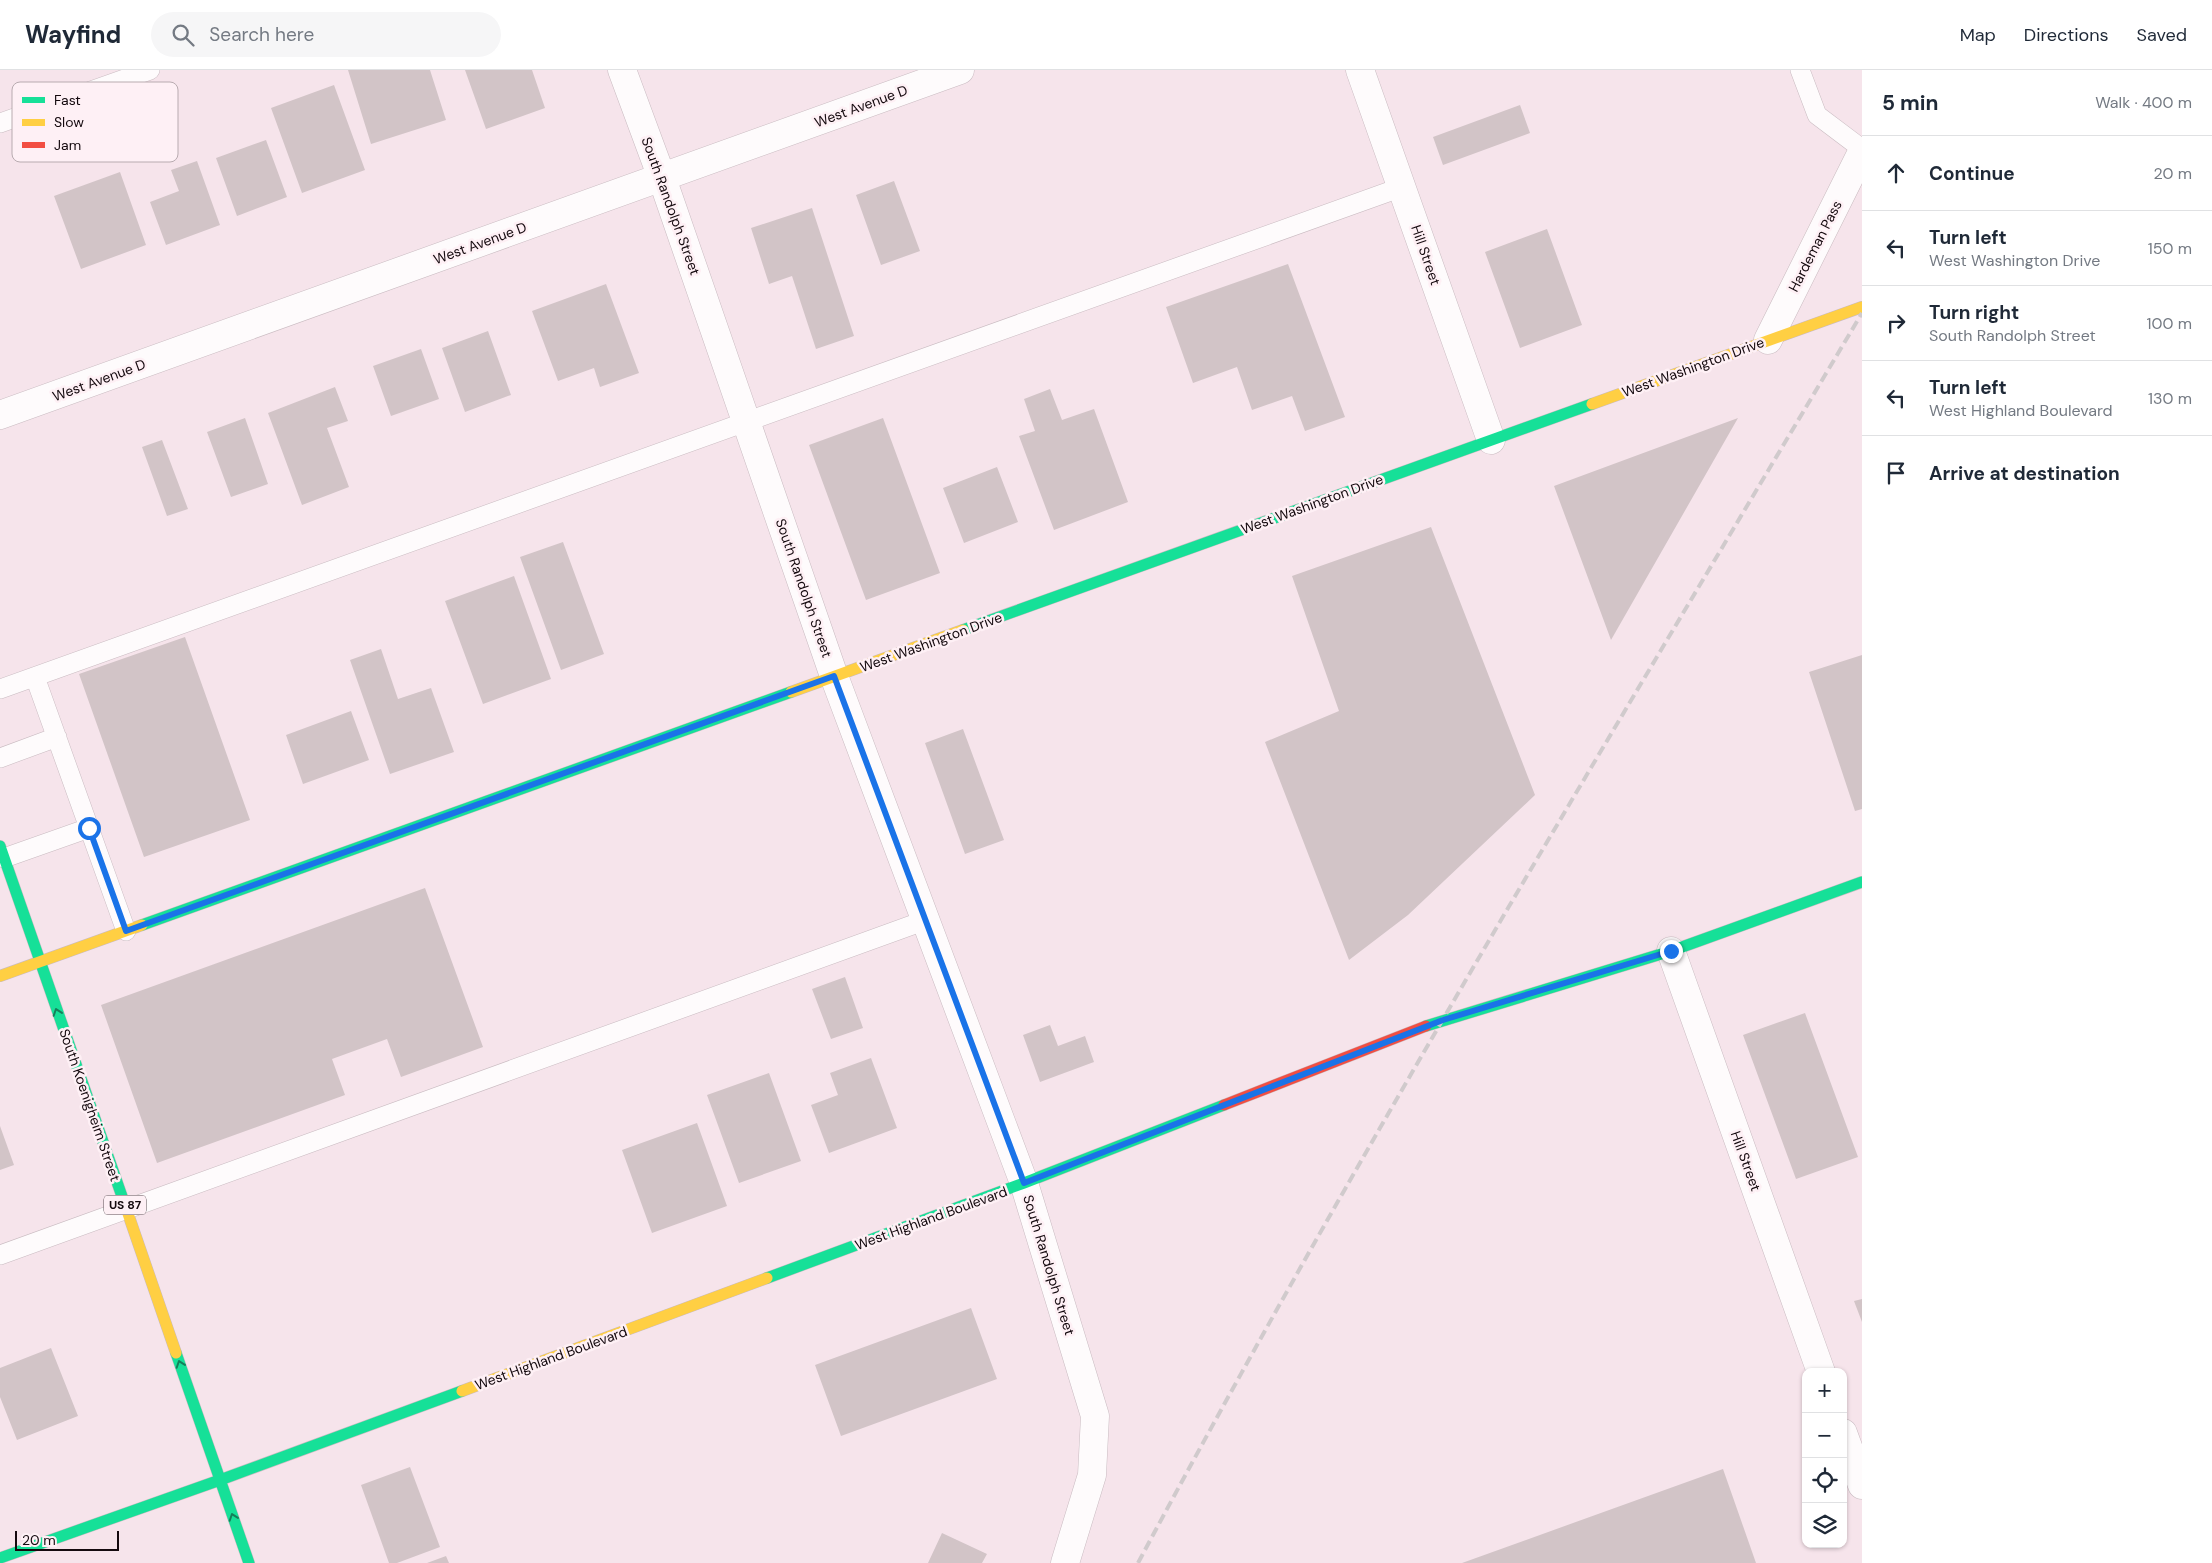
<!DOCTYPE html>
<html lang="en">
<head>
<meta charset="utf-8">
<style>
	body { margin:0; font-family:"DM Sans",sans-serif; background:#f6f6f7; color:#1f2937 }
	.controls { position:absolute; right:15px; bottom:15px; display:grid; overflow:hidden; border-radius:10px; box-shadow:0 1px 4px #0004 }
	.controls button { width:45px; height:45px; display:grid; place-items:center; padding:0; border:0; border-bottom:1px solid #e0e1e3; background:#fff; color:#1f2937; font:25px sans-serif }
	.scale { position:absolute; left:15px; bottom:12px; width:104px; box-sizing:border-box; padding-left:5px; border:2px solid #14090e; border-top:0; font-size:14px; line-height:18px; white-space:nowrap; color:#14090e; -webkit-text-stroke:4px #fef0f5; paint-order:stroke }
	.stop { position:absolute; width:15px; height:15px; margin:-11px; border:4px solid #1a73e8; border-radius:50%; background:#fff }
	.stop.end { background:#1a73e8; border-color:#fff; box-shadow:0 1px 5px #0008 }
	.list { margin:0; padding:0; list-style:none }
	h2 { display:flex; justify-content:space-between; align-items:center; height:65px; margin:0; padding:0 20px; font-size:21px }
	h2 small { font-size:16px; font-weight:400; color:#747a83 }
	.list li { display:grid; grid-template-columns:32px 1fr auto; gap:15px; align-items:center; box-sizing:border-box; height:75px; padding:0 20px; border-top:1px solid #e0e1e3 }
	.list b { display:block; font-size:19px; white-space:nowrap }
	.list p { margin:0; font-size:16px; white-space:nowrap; color:#747a83 }
	.list em { font-size:16px; font-style:normal; color:#747a83 }
	.icon { flex:none; width:28px; height:28px; fill:none; stroke:currentColor; stroke-width:2; stroke-linecap:round; stroke-linejoin:round }
	.map { position:relative; flex:none; width:1862px; height:1493px; overflow:hidden }
	header { display:flex; align-items:center; gap:30px; box-sizing:border-box; height:70px; padding:0 25px; background:#fff; border-bottom:1px solid #e0e1e3 }
	header strong { font-size:24px }
	nav { display:flex; gap:28px; margin-inline-start:auto; font-size:18px }
	.search { width:350px; height:45px; background:#f6f6f7; display:flex; align-items:center; gap:12px; box-sizing:border-box; padding:0 18px; border-radius:28px; color:#747a83; font-size:19px }
	main { display:flex }
	aside { flex:1; background:#fff }
	.map>svg:first-child { display:block }
	.building { fill:#d2c4c7 }
	.lines { fill:none; stroke-linecap:round; stroke-linejoin:round }
	.lane-casing { stroke:#c9bbc1; stroke-width:20 }
	.street-casing { stroke:#c9bbc1; stroke-width:29 }
	.fast-casing { stroke:#c9bbc1; stroke-width:12 }
	.slow-casing { stroke:#c9bbc1; stroke-width:12 }
	.jam-casing { stroke:#c9bbc1; stroke-width:12 }
	.lane { stroke:#fefbfc; stroke-width:19 }
	.street { stroke:#fefbfc; stroke-width:28 }
	.fast { stroke:#16e098; stroke-width:11 }
	.slow { stroke:#ffcf43; stroke-width:11 }
	.jam { stroke:#f24e42; stroke-width:11 }
	.rail { stroke:#d0cacc; stroke-width:4; stroke-dasharray:10 5; stroke-linecap:butt }
	.oneway { stroke:#157f5a }
	.route { stroke:#1a73e8; stroke-width:6 }
	.labels { text-anchor:middle; dominant-baseline:central; stroke-width:5; stroke-linejoin:round; paint-order:stroke }
	.shield { fill:#fef0f5; stroke:#5a4e53; stroke-width:1 }
	.shield-label { font-size:12px; font-weight:bold; fill:#14090e }
	.street-label { font-size:14px; fill:#14090e; stroke:#fef0f5 }
	.key { fill:#fef0f5; stroke:#b8abb0; stroke-width:1 }
	.key-label { font-size:14px; fill:#14090e }
</style>
</head>
<body>
<header>
<strong>Wayfind</strong>
<div class="search"><svg class="icon" aria-label="search" viewBox="0 0 24 24"><circle cx="10" cy="10" r="6"/><path d="M15 15l6 6"/></svg>Search here</div>
<nav><a>Map</a><a>Directions</a><a>Saved</a></nav>
</header>
<main>
<div class="map">
<svg width="1862" height="1493" viewBox="0 0 1862 1493">
	<rect width="100%" height="100%" fill="#f6e4eb"/>
	<path class="building" d="M348,0h82l16,50 -75,24z
		M465,0h67l13,38 -59,21z
		M334,15l31,85 -63,23 -31,-85z
		M1520,35l10,28 -87,32 -10,-28z
		M266,70l21,57 -50,19 -21,-58z
		M197,91l23,64 -54,20 -16,-43 29,-11 -8,-21z
		M120,102l26,73 -65,24 -27,-73z
		M894,111l26,70 -39,14 -25,-70z
		M812,138l42,128 -38,13 -24,-73 -23,8 -18,-56z
		M1547,159l35,96 -62,23 -35,-96z
		M1288,194l57,153 -40,14 -13,-35 -40,14 -15,-43 -44,16 -27,-76z
		M606,214l33,89 -39,14 -6,-19 -36,13 -26,-70z
		M488,261l23,64 -46,17 -23,-64z
		M421,279l18,50 -48,17 -18,-50z
		M335,317l13,34 -21,7 22,59 -47,18 -34,-92z
		M1050,319l12,31 32,-11 34,93 -74,28 -35,-94 16,-5 -11,-32z
		M245,348l23,66 -37,13 -24,-65z
		M883,348l57,155 -74,27 -57,-155z
		M1738,348l-127,222 -57,-154z
		M162,370l26,69 -21,7 -25,-69z
		M997,397l21,55 -54,21 -21,-55z
		M1431,457l104,268 -127,120 -59,45 -84,-218 74,-31 -47,-135z
		M563,472l41,112 -43,16 -41,-113z
		M514,506l37,103 -68,25 -38,-103z
		M185,567l65,183 -106,37 -65,-183z
		M381,579l17,50 33,-11 23,64 -64,22 -40,-114z
		M1862,585v154l-7,2 -46,-139z
		M351,641l18,49 -66,24 -17,-49z
		M963,659l41,111 -39,14 -40,-111z
		M425,818l58,159 -82,30 -14,-38 -55,20 13,36 -188,68 -56,-158z
		M845,907l18,51 -32,11 -19,-50z
		M1805,943l53,144 -62,22 -53,-144z
		M1050,955l8,21 27,-10 9,26 -54,20 -17,-47z
		M871,988l26,70 -68,25 -18,-48 27,-10 -8,-22z
		M769,1003l32,88 -62,22 -32,-88z
		M697,1053l30,83 -75,27 -30,-83z
		M0,1056l14,39 -14,5z
		M1862,1229v23l-8,-21z
		M971,1238l26,71 -156,57 -26,-71z
		M51,1278l27,68 -61,24 -17,-43v-29z
		M410,1397l30,80 -43,16h-8l-28,-78z
		M1723,1399l33,94h-294z
		M942,1463l45,21 -5,9h-54z
		M446,1486l3,7h-22z"/>
	<g class="lines">
		<g class="lane-casing">
			<path id="lane" d="M1800,0l17,45 45,34
				M0,53l150,-53
				M35,607l91,254
				M0,619l1402,-502
				M0,688l57,-21
				M4,788l85,-30
				M0,1185l926,-335"/>
		</g>
		<g class="street-casing">
			<path id="street" d="M622,0l40,108 172,498 190,507 71,233 -3,59 -27,88
				M1360,0l131,370
				M1768,270l94,-188
				M0,345l960,-345
				M1671,881l150,421
				M1843,1363l19,52"/>
		</g>
		<g class="fast-casing">
			<path id="fast" d="M963,560l629,-226
				M0,776l125,359
				M142,855l649,-233
				M1426,956l245,-75 191,-69
				M767,1208l257,-95 200,-78
				M176,1283l73,210
				M0,1488l220,-78 242,-89"/>
		</g>
		<g class="slow-casing">
			<path id="slow" d="M1592,334l270,-97
				M791,622l172,-62
				M0,906l142,-51
				M125,1135l51,148
				M462,1321l305,-113"/>
		</g>
		<g class="jam-casing">
			<path id="jam" d="M1224,1035l202,-79"/>
		</g>
		<use href="#lane" class="lane"/>
		<use href="#street" class="street"/>
		<use href="#fast" class="fast"/>
		<use href="#slow" class="slow"/>
		<use href="#jam" class="jam"/>
		<path class="rail" d="M1138,1493c227,-425 478,-836 724,-1250"/>
	</g>
	<defs><path id="oneway-chevron" d="M-2-3.5L2.5 0L-2 3.5" fill="none" stroke-width="1.6" stroke-linecap="round" stroke-linejoin="round" transform="scale(1.25)"/></defs>
	<g class="oneway">
		<use href="#oneway-chevron" transform="translate(57 942) rotate(-109)"/>
		<use href="#oneway-chevron" transform="translate(180 1294) rotate(-109)"/>
		<use href="#oneway-chevron" transform="translate(233 1447) rotate(-109)"/>
	</g>
	<g class="lines">
		<path class="route" d="M89,758l37,103 708,-255 190,507 419,-163 228,-69"/>
	</g>
	<g class="labels">
		<rect class="shield" x="104" y="1125.5" width="42" height="19" rx="4"/>
		<g class="shield-label">
			<text x="125" y="1135">US 87</text>
		</g>
		<g class="street-label">
			<text transform="translate(861 36) rotate(-20)">West Avenue D</text>
			<text transform="translate(671 136) rotate(70)">South Randolph Street</text>
			<text transform="translate(480 173) rotate(-20)">West Avenue D</text>
			<text transform="translate(1815 176) rotate(-63)">Hardeman Pass</text>
			<text transform="translate(1426 185) rotate(71)">Hill Street</text>
			<text transform="translate(1693 297) rotate(-20)">West Washington Drive</text>
			<text transform="translate(99 310) rotate(-20)">West Avenue D</text>
			<text transform="translate(1312 434) rotate(-20)">West Washington Drive</text>
			<text transform="translate(804 518) rotate(71)">South Randolph Street</text>
			<text transform="translate(931 572) rotate(-20)">West Washington Drive</text>
			<text transform="translate(90 1035) rotate(71)">South Koenigheim Street</text>
			<text transform="translate(1746 1091) rotate(70)">Hill Street</text>
			<text transform="translate(931 1148) rotate(-20)">West Highland Boulevard</text>
			<text transform="translate(1049 1195) rotate(73)">South Randolph Street</text>
			<text transform="translate(551 1288) rotate(-20)">West Highland Boulevard</text>
		</g>
	</g>
	<rect x="12" y="12" width="166" height="80" rx="8" class="key"/>
	<rect x="22" y="27" width="23" height="6" fill="#16e098"/>
	<rect x="22" y="49" width="23" height="7" fill="#ffcf43"/>
	<rect x="22" y="72" width="23" height="6" fill="#f24e42"/>
	<g class="key-label">
		<text x="54" y="35">Fast</text>
		<text x="54" y="57">Slow</text>
		<text x="54" y="80">Jam</text>
	</g>
</svg>
<div class="controls">
<button>+</button>
<button>−</button>
<button><svg class="icon" aria-label="locate" viewBox="0 0 24 24"><circle cx="12" cy="12" r="6"/><path d="M12 2v4M12 18v4M2 12h4M18 12h4"/></svg></button>
<button><svg class="icon" aria-label="layers" viewBox="0 0 24 24"><path d="M12 4l9 5-9 5-9-5zM3 14l9 5 9-5"/></svg></button>
</div>
<div class="scale">20 m</div>
<div class="stop" style="left:89px;top:758px"></div>
<div class="stop end" style="left:1671px;top:881px"></div>
</div>
<aside>
<h2>5 min<small>Walk · 400 m</small></h2>
<ul class="list">
<li><svg class="icon" aria-label="ahead" viewBox="0 0 24 24"><path d="M12 20V5M6 11l6-6 6 6"/></svg><div><b>Continue</b></div><em>20 m</em></li>
<li><svg class="icon" aria-label="left" viewBox="0 0 24 24"><path d="M17 20v-9H6M10 6l-5 5 5 5"/></svg><div><b>Turn left</b><p>West Washington Drive</p></div><em>150 m</em></li>
<li><svg class="icon" aria-label="right" viewBox="0 0 24 24"><path d="M7 20v-9h11M14 6l5 5-5 5"/></svg><div><b>Turn right</b><p>South Randolph Street</p></div><em>100 m</em></li>
<li><svg class="icon" aria-label="left" viewBox="0 0 24 24"><path d="M17 20v-9H6M10 6l-5 5 5 5"/></svg><div><b>Turn left</b><p>West Highland Boulevard</p></div><em>130 m</em></li>
<li><svg class="icon" aria-label="arrive" viewBox="0 0 24 24"><path d="M6 21V4h12l-3 4 3 4H6"/></svg><div><b>Arrive at destination</b></div></li>
</ul>
</aside>
</main>
</body>
</html>
